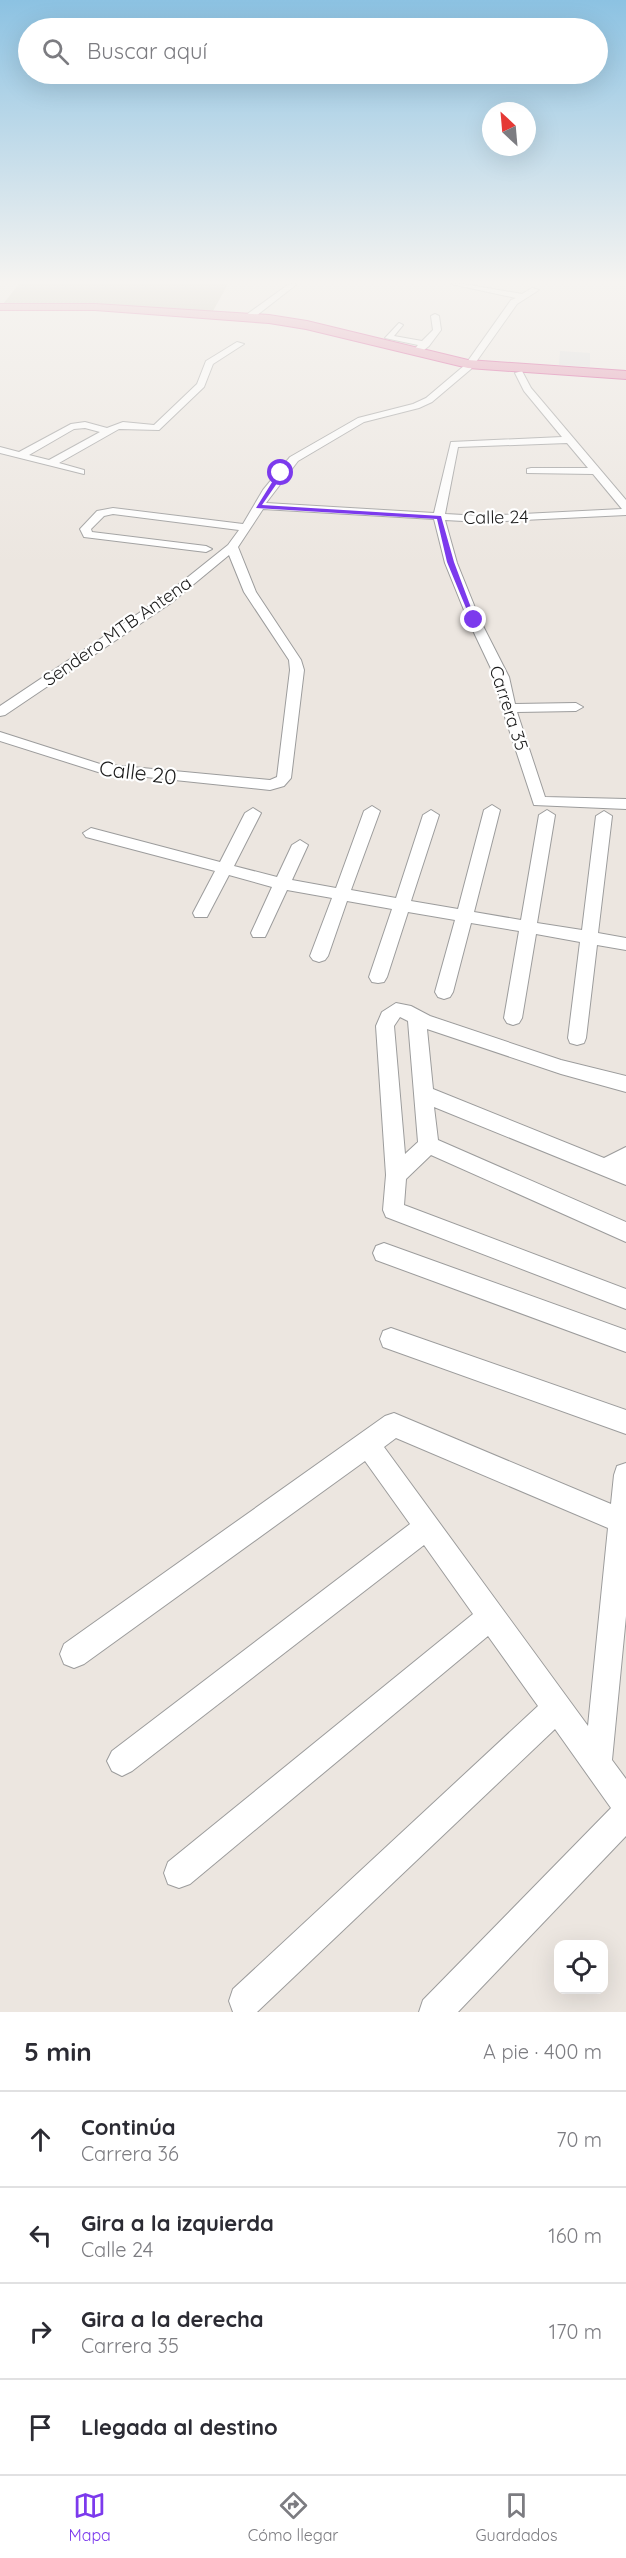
<!DOCTYPE html>
<html lang="es">
<head>
<meta charset="utf-8">
<style>
	body { margin:0; font-family:Quicksand,sans-serif; background:#f7f7f7; color:#2b2b33 }
	.controls { position:absolute; right:18px; bottom:18px; display:grid; overflow:hidden; border-radius:12px; box-shadow:0 6px 24px #0002 }
	.controls button { width:54px; height:54px; display:grid; place-items:center; padding:0; border:0; border-bottom:2px solid #e1e1e2; background:#fff; color:#2b2b33; font:30px sans-serif }
	.compass { position:absolute; left:482px; top:102px; width:54px; height:54px; border-radius:50%; background:#fff; box-shadow:0 6px 24px #0002; rotate:334deg }
	.stop { position:absolute; width:18px; height:18px; margin:-14px; border:4px solid #7c3aed; border-radius:50%; background:#fff }
	.stop.end { background:#7c3aed; border-color:#fff; box-shadow:0 2px 6px #0008 }
	.list { margin:0; padding:0; list-style:none }
	h2 { display:flex; justify-content:space-between; align-items:center; height:78px; margin:0; padding:0 24px; font-size:26px }
	h2 small { font-size:20px; font-weight:400; color:#7c7c81 }
	.list li { display:grid; grid-template-columns:39px 1fr auto; gap:18px; align-items:center; box-sizing:border-box; height:96px; padding:0 24px; border-top:2px solid #e1e1e2 }
	.list b { display:block; font-size:22px; white-space:nowrap }
	.list p { margin:0; font-size:20px; white-space:nowrap; color:#7c7c81 }
	.list em { font-size:20px; font-style:normal; color:#7c7c81 }
	.icon { flex:none; width:33px; height:33px; fill:none; stroke:currentColor; stroke-width:2; stroke-linecap:round; stroke-linejoin:round }
	.map { position:relative; flex:none; width:626px; height:2012px; overflow:hidden }
	.search { position:absolute; background:#fff; box-shadow:0 6px 24px #0002; left:18px; right:18px; top:18px; height:66px; display:flex; align-items:center; gap:15px; box-sizing:border-box; padding:0 21px; border-radius:33px; color:#7c7c81; font-size:22px }
	.sheet { height:462px; background:#fff }
	nav { display:flex; justify-content:space-around; align-items:center; box-sizing:border-box; height:84px; border-top:2px solid #e1e1e2; background:#fff; font-size:16px; color:#7c7c81 }
	nav a { display:grid; justify-items:center; gap:3px }
	nav .on { color:#7c3aed }
	.map>svg:first-child { display:block }
	.construction { fill:#c0bcac }
	.parking { fill:#dbdbdb }
	.lines { fill:none; stroke-linecap:round; stroke-linejoin:round }
	.minor-casing { stroke:#9c9c9c; stroke-width:2 }
	.highway-casing { stroke:#cc2b7f; stroke-width:2 }
	.minor { fill:#fff; fill-rule:evenodd }
	.highway { fill:#e18aaa; fill-rule:evenodd }
	.route { fill:#7c3aed }
	.labels { text-anchor:middle; dominant-baseline:central; stroke-width:4.5; stroke-linejoin:round; paint-order:stroke }
	.far-street-label { font-size:18px; fill:#1b1b1b; stroke:#fff }
	.street-label { font-size:21px; fill:#1b1b1b; stroke:#fff }
</style>
</head>
<body>
<div class="map">
<svg width="626" height="2012" viewBox="0 0 626 2012">
	<rect width="100%" height="100%" fill="#ece6e0"/>
	<path class="construction" d="M19,284h209l-15,27 -210,-7z"/>
	<path class="parking" d="M560,351l30,2v14l-31,-2z"/>
	<g class="lines">
		<g class="minor-casing">
			<path id="minor" d="M289,284h8l-45,35h-6v-4z
				M451,284h13l58,10 10,-6 7,2 -22,14 -46,65 -39,33 -13,6 -55,14 -66,39 -32,42 168,10 17,-71 111,-5 -38,-46 -9,-18 7,-2 9,17 95,112v15l-144,7 -37,-2 12,43 23,57 29,57 6,27 61,-1 7,4 -7,4 -59,1 28,85 81,2v10l-92,-4 -32,-97 -7,-31 -27,-57 -23,-57 -11,-44 -171,-10 -25,38 18,45 45,68 3,10 -13,108 -7,8 -14,4 -172,-18 -98,-31v-9l100,32 170,16 7,-3 13,-107 -1,-10 -45,-68 -15,-37 -58,48 -166,112 -5,1v-10l163,-109 65,-52 11,-15 -126,-16 -9,2 -13,13 1,3 114,14 6,3 -6,3 -122,-15 -4,-8 17,-18 16,-3 130,16 20,-34 27,-33 68,-39 55,-14 13,-6 39,-33 46,-65 5,-2zM567,443l21,25h-57l-4,1v4l66,1 29,35 -140,7 -37,-2 13,-67z
				M435,314l4,2 2,14 -12,16 -10,8 -7,-2 6,-7 -33,-7 14,-15 4,2 -9,11 28,5 11,-11 -2,-14z
				M237,342l7,2 -31,20 -9,23 -45,43 -40,-1 -60,34 25,7v4l-84,-21v-6l19,5 52,-28 14,-2 22,6 16,-6 31,3 43,-41 9,-23zM85,428l15,4 -51,28 -20,-5 45,-26z
				M492,805l8,5 -26,102 47,8 18,-105 8,-5 8,5 -18,108 45,7 14,-114 8,-5 8,5 -14,117 28,5v12l-29,-5 -11,93 -2,5 -7,2 -7,-2 -2,-5 12,-96 -44,-8 -14,84 -3,5 -6,2 -6,-2 -3,-5 15,-87 -48,-8 -18,69 -3,5 -6,2 -6,-2 -3,-5 20,-72 -47,-8 -21,65 -3,5 -6,1 -6,-1 -3,-5 23,-68 -45,-8 -19,55 -3,4 -6,2 -6,-2 -3,-4 22,-58 -45,-8 -20,43 -2,4h-12l-2,-4 21,-46 -43,-12 -22,42h-12l-2,-4 22,-42 -129,-34 -3,-4 8,-5 129,34 25,-49 8,-5 8,5 -27,53 43,11 15,-32 8,-5 8,5 -16,35 44,8 28,-77 8,-5 8,5 -29,79 45,8 27,-83 8,-5 8,5 -28,86 47,8 26,-99z
				M396,1003l15,3 19,10 131,44 65,16v16l-65,-18 -134,-45 6,60 171,69 22,-11v38l-192,-78 4,33 188,82v20l-195,-87 -25,24 -2,26 222,84v20l-240,-92 -3,-7 3,-35 -10,-149 6,-14zM400,1017l8,4 10,121 -13,12 -11,-128z
				M384,1243l242,87v22l-250,-92 -3,-7 3,-7z
				M391,1328l235,82v24l-243,-87 -3,-8 3,-8z
				M394,1413l217,91 3,-29 3,-9 9,-3v153l-14,144 14,19v57l-168,176h-39l4,-12 188,-192 -56,-79 -298,283h-24l-4,-11 4,-12 305,-283 -50,-70 -298,248 -11,4 -11,-4 -4,-11 4,-11 305,-248 -49,-69 -292,226 -10,5 -10,-5 -5,-10 5,-10 298,-227 -45,-63 -281,203 -10,4 -10,-4 -4,-10 4,-10 321,-228zM396,1438l212,90 -20,198 -204,-279z"/>
		</g>
		<g class="highway-casing">
			<path id="highway" d="M0,304h95l174,11 38,6 161,39 158,11v8l-158,-11 -162,-39 -37,-6 -174,-13h-95z"/>
		</g>
		<use href="#minor" class="minor"/>
		<use href="#highway" class="highway"/>
	</g>
	<linearGradient id="sky" x2="0" y2="1"><stop stop-color="#8cc2e2"/><stop offset="0.5" stop-color="#f6f4f1"/><stop offset="1" stop-color="#f6f4f1" stop-opacity="0"/></linearGradient>
	<rect width="626" height="565" fill="url(#sky)"/>
	<path class="route" d="M279,471l5,2 -22,32 179,11 13,46 22,59 -5,-1 -24,-58 -10,-43 -181,-11z"/>
	<g class="labels">
		<g class="far-street-label">
			<text transform="translate(496 517) rotate(-1)">Calle 24</text>
			<text transform="translate(117 631) rotate(-35)">Sendero MTB Antena</text>
			<text transform="translate(509 708) rotate(72)">Carrera 35</text>
		</g>
		<g class="street-label">
			<text transform="translate(138 772) rotate(7)">Calle 20</text>
		</g>
	</g>
</svg>
<div class="controls">
<button><svg class="icon" aria-label="locate" viewBox="0 0 24 24"><circle cx="12" cy="12" r="6"/><path d="M12 2v4M12 18v4M2 12h4M18 12h4"/></svg></button>
</div>
<svg class="compass" viewBox="-18 -18 36 36"><path d="M0-13l5 13h-10z" fill="#e53935"/><path d="M0 13l5-13h-10z" fill="#7c7c81"/></svg>
<div class="stop" style="left:281px;top:473px"></div>
<div class="stop end" style="left:474px;top:620px"></div>
<div class="search"><svg class="icon" aria-label="search" viewBox="0 0 24 24"><circle cx="10" cy="10" r="6"/><path d="M15 15l6 6"/></svg>Buscar aquí</div>
</div>
<section class="sheet">
<h2>5 min<small>A pie · 400 m</small></h2>
<ul class="list">
<li><svg class="icon" aria-label="ahead" viewBox="0 0 24 24"><path d="M12 20V5M6 11l6-6 6 6"/></svg><div><b>Continúa</b><p>Carrera 36</p></div><em>70 m</em></li>
<li><svg class="icon" aria-label="left" viewBox="0 0 24 24"><path d="M17 20v-9H6M10 6l-5 5 5 5"/></svg><div><b>Gira a la izquierda</b><p>Calle 24</p></div><em>160 m</em></li>
<li><svg class="icon" aria-label="right" viewBox="0 0 24 24"><path d="M7 20v-9h11M14 6l5 5-5 5"/></svg><div><b>Gira a la derecha</b><p>Carrera 35</p></div><em>170 m</em></li>
<li><svg class="icon" aria-label="arrive" viewBox="0 0 24 24"><path d="M6 21V4h12l-3 4 3 4H6"/></svg><div><b>Llegada al destino</b></div></li>
</ul>
</section>
<nav>
<a class="on"><svg class="icon" aria-label="map" viewBox="0 0 24 24"><path d="M3 6l6-2 6 2 6-2v14l-6 2-6-2-6 2zM9 4v14M15 6v14"/></svg>Mapa</a>
<a><svg class="icon" aria-label="directions" viewBox="0 0 24 24"><path d="M12 3l9 9-9 9-9-9zM9 14v-3h6M13 9l2 2-2 2"/></svg>Cómo llegar</a>
<a><svg class="icon" aria-label="saved" viewBox="0 0 24 24"><path d="M7 4h10v16l-5-4-5 4z"/></svg>Guardados</a>
</nav>
</body>
</html>
